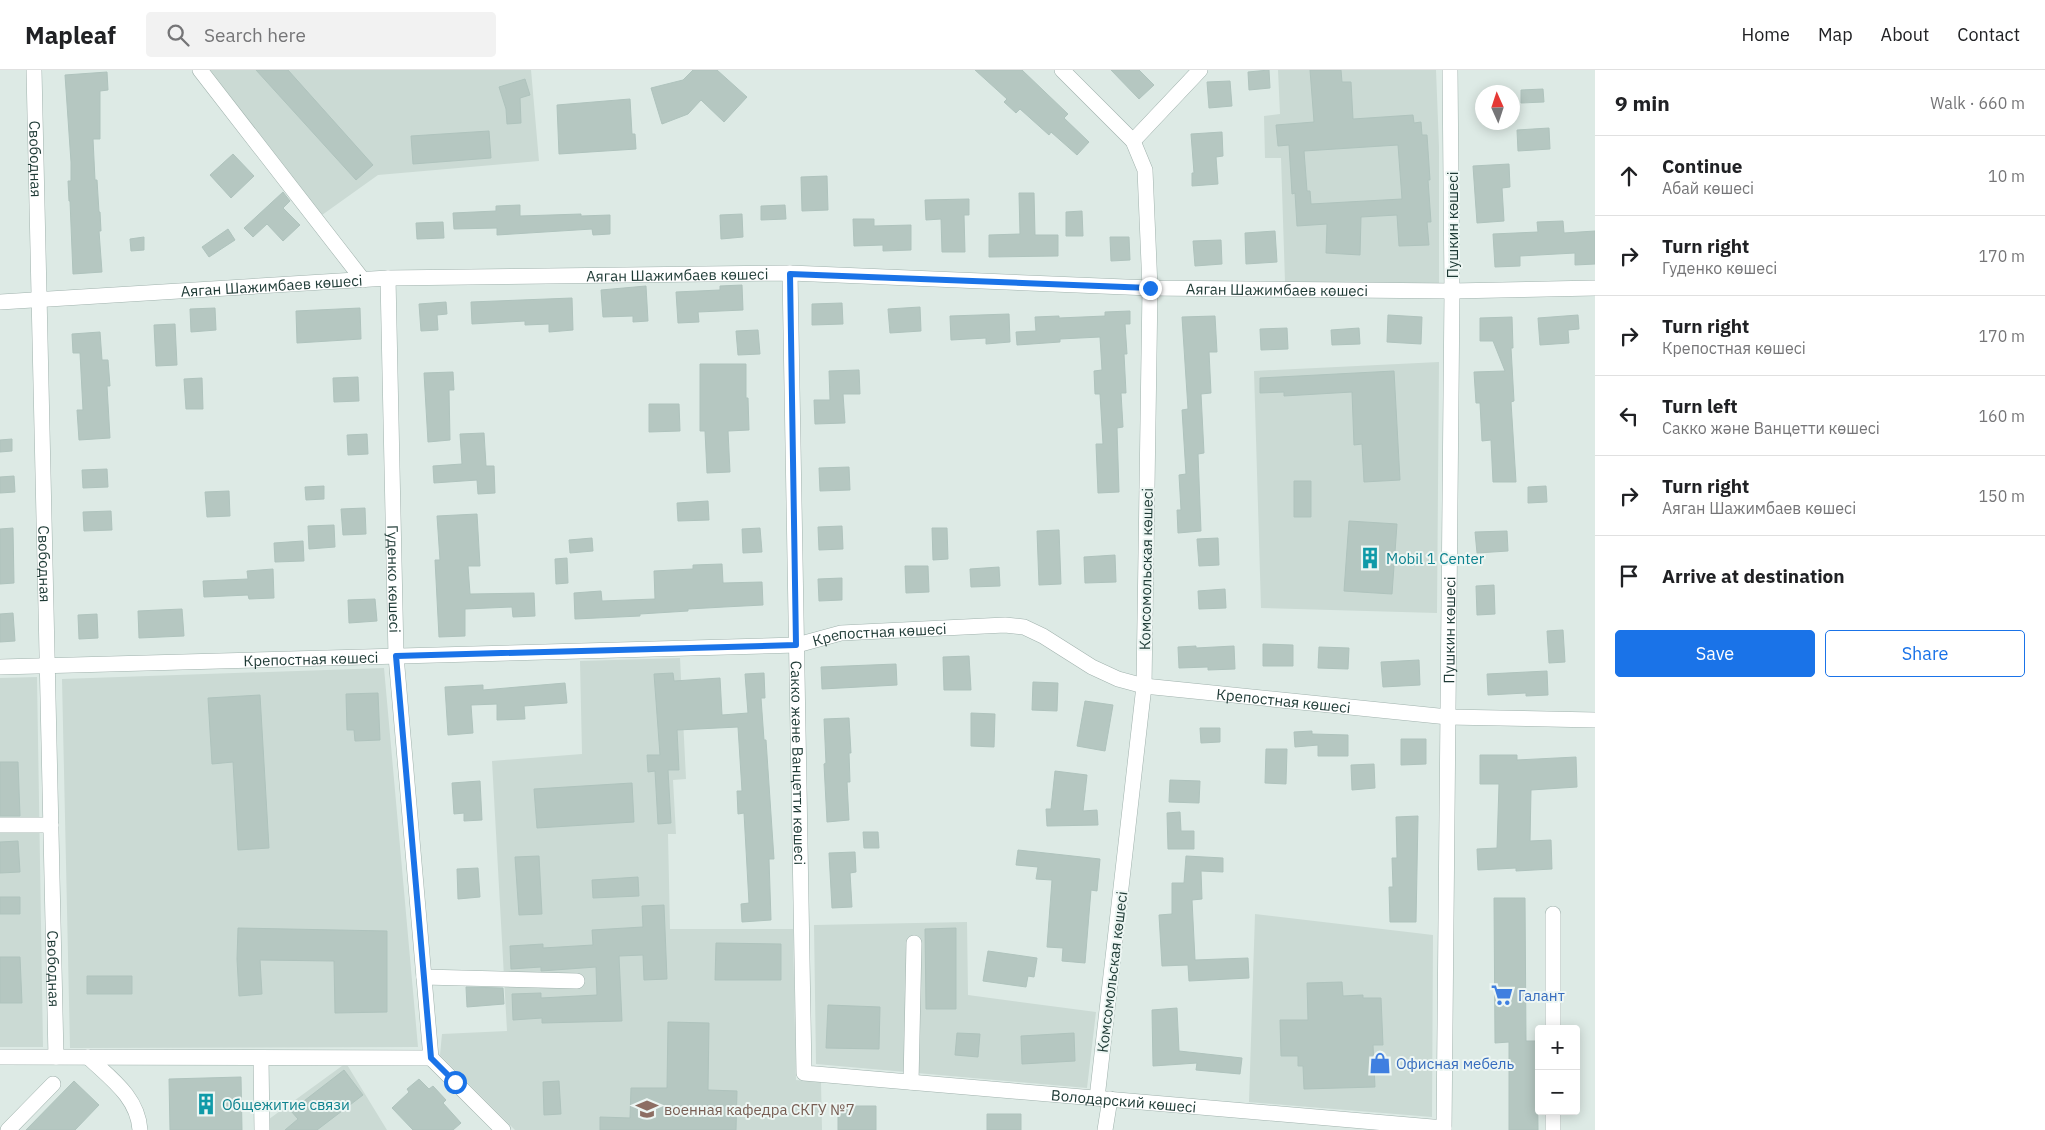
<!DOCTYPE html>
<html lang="en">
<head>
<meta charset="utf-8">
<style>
	body { margin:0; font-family:"IBM Plex Sans",sans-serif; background:#f2f2f2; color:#202124 }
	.controls { position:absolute; right:15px; bottom:15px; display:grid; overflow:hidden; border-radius:5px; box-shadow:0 2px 12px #0003 }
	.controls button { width:45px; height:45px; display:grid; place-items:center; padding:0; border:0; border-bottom:1px solid #e0e0e0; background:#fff; color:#202124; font:25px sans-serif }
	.compass { position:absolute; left:1475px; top:15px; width:45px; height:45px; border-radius:50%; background:#fff; box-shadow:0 2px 12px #0003; rotate:357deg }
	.stop { position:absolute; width:15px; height:15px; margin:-11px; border:4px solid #1a73e8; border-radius:50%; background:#fff }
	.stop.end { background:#1a73e8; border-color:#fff; box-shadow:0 1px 5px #0008 }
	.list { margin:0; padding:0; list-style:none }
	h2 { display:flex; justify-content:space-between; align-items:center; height:65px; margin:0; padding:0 20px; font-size:21px }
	h2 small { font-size:16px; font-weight:400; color:#757577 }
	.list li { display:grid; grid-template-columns:32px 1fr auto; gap:15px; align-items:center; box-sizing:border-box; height:80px; padding:0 20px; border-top:1px solid #e0e0e0 }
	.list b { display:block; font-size:19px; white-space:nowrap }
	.list p { margin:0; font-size:16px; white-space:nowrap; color:#757577 }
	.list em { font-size:16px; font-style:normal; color:#757577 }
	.actions { display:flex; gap:10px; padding:15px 20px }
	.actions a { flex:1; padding:11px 0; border:1px solid #1a73e8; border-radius:5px; text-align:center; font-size:18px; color:#1a73e8 }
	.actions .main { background:#1a73e8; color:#fff }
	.icon { flex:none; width:28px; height:28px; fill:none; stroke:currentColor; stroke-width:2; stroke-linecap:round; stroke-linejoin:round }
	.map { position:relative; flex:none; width:1595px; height:1060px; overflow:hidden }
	header { display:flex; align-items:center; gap:30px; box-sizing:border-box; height:70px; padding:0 25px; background:#fff; border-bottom:1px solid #e0e0e0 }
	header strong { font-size:24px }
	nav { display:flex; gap:28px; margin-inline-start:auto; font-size:18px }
	.search { width:350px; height:45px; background:#f2f2f2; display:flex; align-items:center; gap:12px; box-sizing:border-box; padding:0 18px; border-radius:5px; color:#757577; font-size:19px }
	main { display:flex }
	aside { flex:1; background:#fff }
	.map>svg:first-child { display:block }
	.built { fill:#cbdad4 }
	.building { fill:#b5c7c1; stroke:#afc3bd; fill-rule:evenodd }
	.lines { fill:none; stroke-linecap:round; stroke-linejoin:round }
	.minor-casing { stroke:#a0b2ad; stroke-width:16 }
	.minor { stroke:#fff; stroke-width:15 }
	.route { stroke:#1a73e8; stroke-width:6 }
	.labels { text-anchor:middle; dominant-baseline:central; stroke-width:4; stroke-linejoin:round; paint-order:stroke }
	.street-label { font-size:15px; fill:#1e3a35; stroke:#edf6f3 }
	.culture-label { font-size:15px; fill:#0d838f; stroke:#edf6f3; text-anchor:start }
	.shop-label { font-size:15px; fill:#366cbe; stroke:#edf6f3; text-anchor:start }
	.education-label { font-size:15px; fill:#785e54; stroke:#edf6f3; text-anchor:start }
</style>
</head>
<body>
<header>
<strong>Mapleaf</strong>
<div class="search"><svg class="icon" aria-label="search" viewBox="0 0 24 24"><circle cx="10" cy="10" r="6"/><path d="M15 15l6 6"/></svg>Search here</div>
<nav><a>Home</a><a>Map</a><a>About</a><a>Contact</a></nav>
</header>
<main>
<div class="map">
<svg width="1595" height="1060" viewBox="0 0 1595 1060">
	<rect width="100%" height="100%" fill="#ddeae5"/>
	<path class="built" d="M209,0h322l8,91 -161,14 -56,40z
		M1278,0h158l3,77v136l-154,-1 -4,-124h-16l-1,-42 16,-2z
		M1439,292l-2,251 -176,-5 -7,-237z
		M680,588l6,121 -13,1 3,54h-8l2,95h123l3,151 25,2 1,48h-307l-75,-75 2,-21 65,-3 -15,-270 90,-7 -2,-93z
		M384,598l34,379 -348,1 -8,-369z
		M37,607l6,370h-43v-369z
		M1255,844l178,21 -1,182 -183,-15z
		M967,852l1,73 128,17 -9,76 -271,-24 -2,-139z
		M346,993l41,67h-133z"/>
	<path class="building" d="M256,0h32l85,95 -17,15z
		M693,0h24l30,27 -23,25 -23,-22 -13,14 -26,10 -11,-36 32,-8z
		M975,0h47l46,44 -4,4 25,24 -12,13 -26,-23 -2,3 -29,-26 -4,4 -12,-11 3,-3z
		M1111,0h28l15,15 -15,14z
		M1269,0l1,18 -21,2 -1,-18z
		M1310,0h31l1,12h9l2,37 60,-4 1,8 7,-1 1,13h5l3,45h-2l3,42h-4l2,23 -30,1 -2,-31 -36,2 -1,38 -34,-2 1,-29 -30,2 -2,-33 -3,1 -3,-49 -11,1 -2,-21 38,-3zM1398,75l4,54 -91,5 -1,-13h-3l-3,-40z
		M107,2l1,18 -8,1v48h-7l2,41h2l2,32h1l1,19h-2l3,41 -29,2 -3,-73h-1l-1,-20h3v-19l-6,-87z
		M525,9l5,16 -10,3 1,25 -14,1 -1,-15 -7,-22z
		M1230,11l2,25 -23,2 -2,-26z
		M1543,19l1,13 -23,1v-13z
		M630,29l2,35h3l1,15 -77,5 -2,-49z
		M1549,58l1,21 -32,2 -1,-21z
		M489,61l2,27 -78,6 -2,-28z
		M1222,62l1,24 -7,1 2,27 -26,2v-13h2l-3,-39z
		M233,84l21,22 -23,22 -21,-23z
		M1509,94l1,23 -8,1 2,33 -27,2 -4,-57z
		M827,106l1,34 -26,1 -1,-34z
		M283,122l7,9 -7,7 17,17 -17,16 -16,-17 -14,13 -9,-9z
		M1019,123h15l1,42h23v21l-69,1v-22l31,-1z
		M969,129v16h-5l1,37h-23l-1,-33 -15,1 -1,-20z
		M520,135v11l61,-2v2l29,-1v19l-17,1 -1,-6 -95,6v-7l-43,1 -1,-16 43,-2v-5z
		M785,135l1,14 -25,1v-14z
		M1082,141l1,25h-17v-24z
		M742,144l1,23 -22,2 -1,-24z
		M853,149h21v7l37,-1v25l-28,1v-6l-29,1z
		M1563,151l1,12 31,-2v33l-20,1v-12l-55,3v10l-25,1 -2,-33 45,-2 -1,-10z
		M443,152l1,16 -27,1 -1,-16z
		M228,159l7,11 -26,17 -7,-10z
		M1275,161l2,31 -31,2 -1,-31z
		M144,167v13l-13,1 -1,-12z
		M1110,167h19l1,23 -19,1z
		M1221,170l1,24 -27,2 -2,-25z
		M742,215l1,25 -45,2 1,10 -21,1 -2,-31 44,-2v-4z
		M646,216l2,35 -15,1v-6l-30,1 -2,-27z
		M572,228l1,32 -24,2v-8l-24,1v-4l-53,3 -1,-22z
		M446,232l1,12 -10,1 1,15 -17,1 -2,-27z
		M842,233l1,21 -31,1v-21z
		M920,237l1,24 -31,2 -2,-24z
		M215,238l1,22 -25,2 -1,-23z
		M360,238l1,31 -64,4 -1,-32z
		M1130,241v13h-5l2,30h-3l2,39h-5l2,34 -6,1 2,64 -21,1 -2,-49h7l-3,-50h-5l-1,-23 8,-1 -2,-33 -40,2v3l-43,3 -1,-13 20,-1 -1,-14 24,-1v2l46,-2v-4z
		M1009,244l1,28 -24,2v-6l-35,2 -1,-24z
		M1388,245l34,2 -1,27 -34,-2z
		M1578,245l1,14 -11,1 1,13 -29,2 -2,-27z
		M1215,246l2,36h-8l2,41 -10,1 3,59 -6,1 3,77 -23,2 -1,-23h4l-2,-35 7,-1 -4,-64 6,-1 -6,-92z
		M1512,247l1,31h-2l3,53 -3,1 5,80h-23l-2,-42 -9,1 -2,-38h-4l-2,-31 31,-1 -12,-30h-13v-23z
		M175,254l2,41 -21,1 -2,-41z
		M1287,258l1,21 -27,1 -1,-21z
		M1359,258l1,16 -28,1 -1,-15z
		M758,260l2,24 -22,1 -2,-24z
		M100,262l2,28h6l2,26h-3l3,52 -31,2 -2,-30h6l-3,-57h-7l-1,-19z
		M700,294h46v34h2l1,32 -21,1 2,41 -23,1 -2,-42h-5z
		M859,300l1,24h-17l2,29 -30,1 -1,-24h16l-1,-29z
		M1394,301l6,109 -36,2 -2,-38 -8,1 -2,-53 -68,4v-4l-24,1v-15z
		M453,302l1,18h-5l1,50 -22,2 -4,-69z
		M358,307l1,24 -25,1 -1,-24z
		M202,308l1,31h-17l-2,-30z
		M649,334h30l1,27 -31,1z
		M484,363l2,33h8l1,27 -17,1 -1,-14 -43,3 -1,-17 29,-2 -2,-30z
		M367,364l1,20 -20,1 -1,-20z
		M12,369v12l-12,1v-12z
		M849,397l1,23 -30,1 -1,-23z
		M107,399l1,18 -25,1 -1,-18z
		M14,406l1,16 -15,1v-16z
		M1294,411h17v36h-17z
		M324,416v13l-18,1 -1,-13z
		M1546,416l1,16 -19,1v-16z
		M229,421l1,25 -23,1 -2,-25z
		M708,431l1,19 -31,1 -1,-18z
		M365,438l1,26 -23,1 -2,-26z
		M111,441l1,19 -28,1 -1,-19z
		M477,444l3,52h-12l2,28 64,-1 1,23 -22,1 -1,-10 -47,2v27l-26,1 -4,-77h5l-3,-44z
		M1349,451l48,3 -5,70 -48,-3z
		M334,455l1,22 -26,2 -1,-23z
		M842,456l1,23 -24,1 -1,-23z
		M13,458l1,55 -14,1v-55z
		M760,458l2,24 -19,1 -1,-24z
		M932,458h15l1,31 -15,1z
		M1059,460l2,54 -22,1 -2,-54z
		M1507,461l1,20 -31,2 -2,-21z
		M592,468l1,13 -23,2 -1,-13z
		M1218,468l1,27 -20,1 -2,-27z
		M303,471l1,20 -29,1 -1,-19z
		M1115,485l1,27 -31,1 -1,-26z
		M567,488l1,25 -12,1 -1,-25z
		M722,494l1,19 39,-1 1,23 -39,2 -36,2v2l-48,3v2l-65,3 -1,-26 27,-2 1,10 53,-2 -1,-28 39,-2v-4z
		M905,496h23l1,26 -23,1z
		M999,497l1,19 -29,1 -1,-18z
		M273,499l1,29 -25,1 -1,-4 -44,2 -1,-16 45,-2 -1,-8z
		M842,508v22l-23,1 -1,-22z
		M1494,515l1,29 -18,1 -1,-29z
		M1225,519l1,19 -27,1 -1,-18z
		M375,529l2,22 -28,2 -1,-23z
		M182,539l2,27 -45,2 -1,-27z
		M13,543l2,28 -15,1v-28z
		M97,544l1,24 -19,1 -1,-24z
		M1563,560l2,32 -16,1 -2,-32z
		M1263,574l30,1v21h-30z
		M1196,576v2l38,-2 1,23 -27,1v-3l-29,1 -1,-21z
		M1319,577l30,1 -1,21 -30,-1z
		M969,586l2,34h-27l-1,-33z
		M1419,590l1,25 -37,2 -2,-25z
		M896,594l1,21 -75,4 -1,-22z
		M1547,601l1,24 -22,1v-3l-38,2 -1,-21z
		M673,603l1,8 46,-3 2,37 26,-2 -3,-39 19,-1 1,25h-4l3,42h2l8,119h-5l2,61 -29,2 -1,-18 8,-1 -5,-90 -6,1 -1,-23h5l-4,-64 -61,3 2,40h-11l3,53 -13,1 -3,-53 -7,1 -1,-17h13l-6,-81z
		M1033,612l25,1 -1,28 -25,-1z
		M565,613l2,20 -43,3 1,13 -28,1v-16l-26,1 2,28 -25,2 -3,-48 38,-2v5z
		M378,623l2,47 -25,1 -1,-11h-7l-1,-36z
		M260,625l9,153 -31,2 -5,-88 -21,2 -4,-66z
		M1085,631l28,4 -8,46 -28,-5z
		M971,643l24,1 -1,33 -23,-1z
		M849,648l2,35h-2l1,29h-3l2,38 -22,2 -3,-58 2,-1 -2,-44z
		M1200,658h20v14l-19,1z
		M1312,661v3l36,1v21h-30v-11l-23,2 -1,-15z
		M1401,669h25v25l-25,1z
		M1266,679h21l-1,35 -21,-1z
		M1480,685h37v5l59,-3 1,30 -46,3 -1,51 21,-1 1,29 -36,2v-3l-38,2 -1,-21 20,-1 2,-64h-19z
		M0,692h18l2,54h-20z
		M1374,694l1,24 -23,2 -1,-25z
		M1055,701l32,4 -4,36 14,-1 1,15 -51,1 -1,-17h5z
		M1170,710l30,1 -1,22 -30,-1z
		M480,711l2,39 -18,1v-8l-10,1 -2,-31z
		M632,713l2,39 -97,6 -3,-39z
		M1180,742l1,19h13v18h-26l-1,-36z
		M1418,746l-2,106h-26l-1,-35h4l-1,-29h5l-1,-41z
		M863,762h15l1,16h-15z
		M18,771l2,31 -20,1v-31z
		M1018,780l82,9 -3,32 -6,-1 -6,73 -23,-2 1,-13 -16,-1 5,-67 -16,-1 2,-12 -22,-2z
		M855,782l1,20 -6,1 2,34 -20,1 -3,-55z
		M539,786l3,58 -23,1 -4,-58z
		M1186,786l37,2v14l-22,-1 1,28 -10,1 3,60 53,-2 1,20 -60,3 -1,-16 -26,1 -3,-51 13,-1v-31h12z
		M478,798l2,29 -22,2 -1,-30z
		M638,807l1,19 -46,2 -1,-18z
		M0,827h20v17h-20z
		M1494,828h31l1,143h11l1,89h-29v-88l-14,1z
		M664,835l3,74 -23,1 -1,-25 -24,1 3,65 -80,2v-5l-29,2 -1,-26 29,-1v5l56,-3 -1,-28 -55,4v-4l-30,2 -1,-23 33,-2v4l50,-3 -1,-15 51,-3 -1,-21z
		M238,858l149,3v81l-52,1 -1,-52 -74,-1 2,34 -23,2 -2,-37z
		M956,858v81h-30l-1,-80z
		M716,873l65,1v36h-66z
		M988,881l49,7 -3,19 -6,-1 -2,11 -43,-6z
		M0,887h20l2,46h-22z
		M87,906h45v18h-45z
		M1342,912l1,14 20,-1v3h18l2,47h-10l2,42 -71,2 -1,-23h-5v-10h-17l-1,-36h28l-1,-37z
		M466,917l37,1 1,16 -37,3z
		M828,935l52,2 -1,42 -53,-1z
		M1177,938l2,43 63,7 -2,16 -44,-4 1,-7 -44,3 -1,-56z
		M668,952l41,1 -1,67 29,1 -1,39h-136v-13l30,1 1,-30h36z
		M957,963l23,1 -2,23 -23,-2z
		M1074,963l1,28 -53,3 -1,-28z
		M344,1000l19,25 -46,35h-32l13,-11 -7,-8z
		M241,1007l1,53h-72l-1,-51z
		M419,1009l10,10 4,-3 13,14 -3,3 18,20 -8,7h-40l-21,-22 17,-16 -2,-3z
		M74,1011l25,24 -24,25h-49z
		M559,1011l2,33 -17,1 -1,-33z
		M838,1036h38v24h-38z
		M987,1044h34v16h-34z"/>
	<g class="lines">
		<g class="minor-casing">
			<g id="minor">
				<path id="s1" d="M34,0l22,987"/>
				<path d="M200,0l163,210"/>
				<path d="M1062,0l71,71 12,29 5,118 -6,398 -47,412"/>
				<path d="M1133,71l67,-71"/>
				<path id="s2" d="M790,203l14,800 640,55"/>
				<path id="s3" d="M388,208l8,378 35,402"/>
				<path id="s4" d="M0,232l388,-24 402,-5 360,15 302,3 143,-3"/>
				<path id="s5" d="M0,597l797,-22 44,-12 164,-8 19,2 19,9 49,31 26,12 26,7 304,31 147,3"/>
				<path d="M0,755h51"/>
				<path d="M424,907l153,4"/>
				<path d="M1553,959v-115"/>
				<path d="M0,987l431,1"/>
				<path d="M88,987c22,21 50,40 52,73"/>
				<path d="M261,988l1,72"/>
				<path d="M431,988l72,72"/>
				<path d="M911,1012l3,-139"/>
				<path d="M8,1060l45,-46"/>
				<path d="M1105,1060l5,-31"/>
				<path id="s6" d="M1444,1060l8,-839 -2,-221"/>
				<path d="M1553,1060v-19"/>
			</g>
		</g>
		<use href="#minor" class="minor"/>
	</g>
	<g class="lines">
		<path class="route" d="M455,1012l-24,-24 -35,-402 400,-11 -6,-371 360,14"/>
	</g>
	<defs>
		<g id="building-bare" transform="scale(1.725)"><path d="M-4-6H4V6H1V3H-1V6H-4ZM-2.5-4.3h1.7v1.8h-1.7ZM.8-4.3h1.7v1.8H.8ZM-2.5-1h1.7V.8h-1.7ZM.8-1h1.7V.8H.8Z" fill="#0f9aa8" stroke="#edf6f3" stroke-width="2.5" paint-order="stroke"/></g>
		<g id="supermarket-bare" transform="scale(1.725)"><path d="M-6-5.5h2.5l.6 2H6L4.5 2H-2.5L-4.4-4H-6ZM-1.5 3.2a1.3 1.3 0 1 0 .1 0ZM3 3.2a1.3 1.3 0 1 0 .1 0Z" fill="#3f7fe0" stroke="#edf6f3" stroke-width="2.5" paint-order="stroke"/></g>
		<g id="shop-bare" transform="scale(1.725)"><path d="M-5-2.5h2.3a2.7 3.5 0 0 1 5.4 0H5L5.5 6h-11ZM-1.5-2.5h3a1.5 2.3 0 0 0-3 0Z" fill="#3f7fe0" stroke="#edf6f3" stroke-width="2.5" paint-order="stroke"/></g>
		<g id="university-bare" transform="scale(1.725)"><path d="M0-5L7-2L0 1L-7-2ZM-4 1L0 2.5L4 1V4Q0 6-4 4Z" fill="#8d6e63" stroke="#edf6f3" stroke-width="2.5" paint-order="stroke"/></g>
	</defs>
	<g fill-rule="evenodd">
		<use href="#building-bare" x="1370" y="488"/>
		<use href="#supermarket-bare" x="1502" y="925"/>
		<use href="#shop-bare" x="1380" y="993"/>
		<use href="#building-bare" x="206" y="1034"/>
		<use href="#university-bare" x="647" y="1039"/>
	</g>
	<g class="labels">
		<g class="street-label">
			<text stroke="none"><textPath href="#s1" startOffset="89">Свободная</textPath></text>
			<text transform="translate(1452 155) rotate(-90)">Пушкин көшесі</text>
			<text stroke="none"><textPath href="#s4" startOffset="678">Аяган Шажимбаев көшесі</textPath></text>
			<text stroke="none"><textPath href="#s4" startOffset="272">Аяган Шажимбаев көшесі</textPath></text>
			<text stroke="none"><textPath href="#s4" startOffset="1278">Аяган Шажимбаев көшесі</textPath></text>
			<text stroke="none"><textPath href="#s1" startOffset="494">Свободная</textPath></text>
			<text transform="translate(1146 499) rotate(-89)">Комсомольская көшесі</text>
			<text stroke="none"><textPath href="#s3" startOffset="301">Гуденко көшесі</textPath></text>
			<text stroke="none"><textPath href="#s6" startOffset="500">Пушкин көшесі</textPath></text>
			<text stroke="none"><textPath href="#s5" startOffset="881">Крепостная көшесі</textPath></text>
			<text stroke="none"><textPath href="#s5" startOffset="311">Крепостная көшесі</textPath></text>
			<text stroke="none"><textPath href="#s5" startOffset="1301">Крепостная көшесі</textPath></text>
			<text stroke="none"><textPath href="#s2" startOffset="490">Сакко және Ванцетти көшесі</textPath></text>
			<text stroke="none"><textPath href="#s1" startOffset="899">Свободная</textPath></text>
			<text transform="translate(1112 902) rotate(-83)">Комсомольская көшесі</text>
			<text stroke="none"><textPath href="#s2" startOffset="1121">Володарский көшесі</textPath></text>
		</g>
		<g class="culture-label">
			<text x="1386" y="488">Mobil 1 Center</text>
			<text x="222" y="1034">Общежитие связи</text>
		</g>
		<g class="shop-label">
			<text x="1518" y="925">Галант</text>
			<text x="1396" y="993">Офисная мебель</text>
		</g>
		<g class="education-label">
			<text x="664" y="1039">военная кафедра СКГУ №7</text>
		</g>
	</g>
</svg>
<div class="controls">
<button>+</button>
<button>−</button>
</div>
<svg class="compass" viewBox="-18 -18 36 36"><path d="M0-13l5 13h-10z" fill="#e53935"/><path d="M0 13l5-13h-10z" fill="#757577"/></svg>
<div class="stop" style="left:455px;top:1012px"></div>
<div class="stop end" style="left:1150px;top:218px"></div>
</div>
<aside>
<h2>9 min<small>Walk · 660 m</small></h2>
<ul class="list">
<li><svg class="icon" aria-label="ahead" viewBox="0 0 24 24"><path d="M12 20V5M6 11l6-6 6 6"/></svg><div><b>Continue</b><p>Абай көшесі</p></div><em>10 m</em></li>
<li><svg class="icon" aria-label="right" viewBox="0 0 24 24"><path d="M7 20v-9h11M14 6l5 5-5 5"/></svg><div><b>Turn right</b><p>Гуденко көшесі</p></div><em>170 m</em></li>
<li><svg class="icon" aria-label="right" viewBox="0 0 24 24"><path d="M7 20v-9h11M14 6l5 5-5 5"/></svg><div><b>Turn right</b><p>Крепостная көшесі</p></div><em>170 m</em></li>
<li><svg class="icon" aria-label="left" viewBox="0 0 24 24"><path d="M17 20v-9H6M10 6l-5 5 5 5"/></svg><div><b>Turn left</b><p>Сакко және Ванцетти көшесі</p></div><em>160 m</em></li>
<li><svg class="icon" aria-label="right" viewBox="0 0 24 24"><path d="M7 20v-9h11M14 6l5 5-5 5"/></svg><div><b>Turn right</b><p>Аяган Шажимбаев көшесі</p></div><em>150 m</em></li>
<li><svg class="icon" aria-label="arrive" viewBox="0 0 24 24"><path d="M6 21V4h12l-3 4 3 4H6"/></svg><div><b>Arrive at destination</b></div></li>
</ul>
<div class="actions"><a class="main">Save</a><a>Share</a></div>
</aside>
</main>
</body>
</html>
